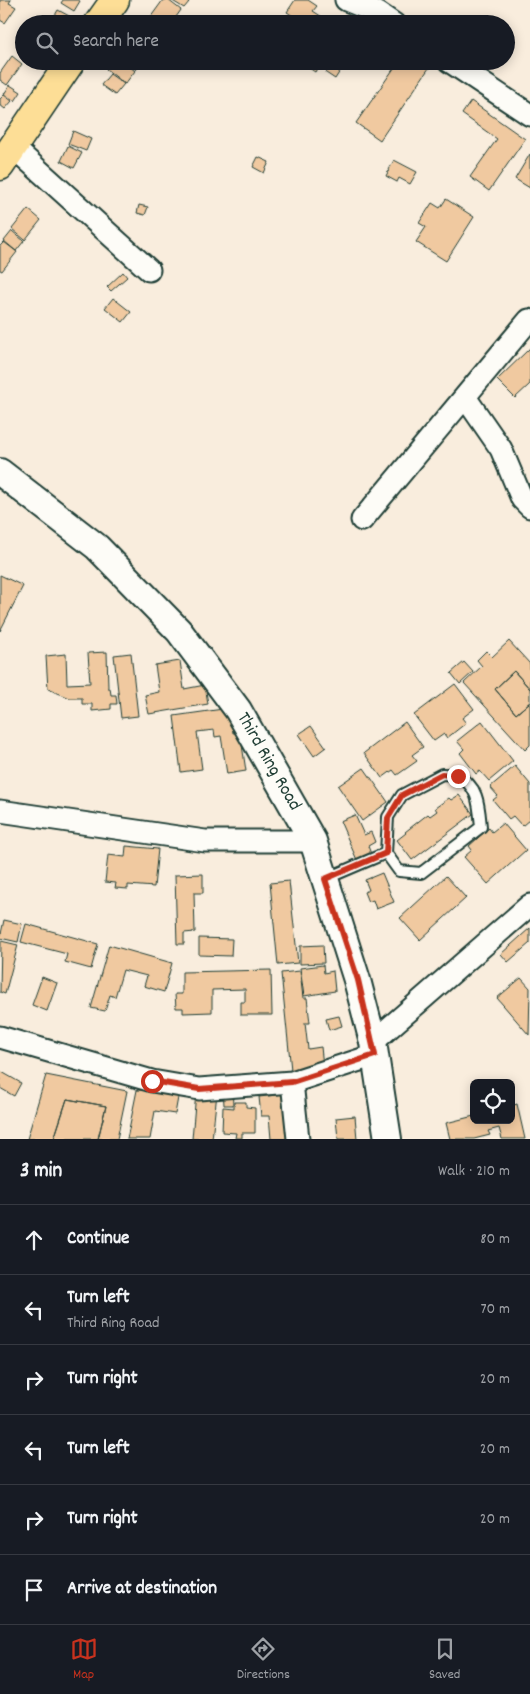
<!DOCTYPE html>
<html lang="en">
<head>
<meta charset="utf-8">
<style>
	body { margin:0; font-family:Dekko,sans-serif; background:#242831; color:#f1f3f6 }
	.controls { position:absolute; right:15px; bottom:15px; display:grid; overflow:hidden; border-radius:8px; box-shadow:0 2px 12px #0003 }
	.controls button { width:45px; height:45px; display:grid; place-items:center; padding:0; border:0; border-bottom:1px solid #363941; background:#171b24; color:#f1f3f6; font:25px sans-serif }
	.stop { position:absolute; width:15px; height:15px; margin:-11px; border:4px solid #c8321e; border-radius:50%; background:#fff }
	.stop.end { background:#c8321e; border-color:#fff; box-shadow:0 1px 5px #0008 }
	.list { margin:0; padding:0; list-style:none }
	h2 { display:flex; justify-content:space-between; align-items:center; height:65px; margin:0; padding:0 20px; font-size:21px }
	h2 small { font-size:16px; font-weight:400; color:#9ea1a6 }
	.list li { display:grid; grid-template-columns:32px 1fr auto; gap:15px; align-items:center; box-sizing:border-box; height:70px; padding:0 20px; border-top:1px solid #363941 }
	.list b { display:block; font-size:19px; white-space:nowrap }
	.list p { margin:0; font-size:16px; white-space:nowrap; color:#9ea1a6 }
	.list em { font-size:16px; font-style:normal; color:#9ea1a6 }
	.icon { flex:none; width:28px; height:28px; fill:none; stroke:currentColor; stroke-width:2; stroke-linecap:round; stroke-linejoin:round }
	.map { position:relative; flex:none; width:530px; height:1139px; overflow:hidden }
	.search { position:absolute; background:#171b24; box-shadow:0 2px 12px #0003; left:15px; right:15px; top:15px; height:55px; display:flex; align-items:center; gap:12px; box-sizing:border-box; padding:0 18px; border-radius:28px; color:#9ea1a6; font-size:19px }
	.sheet { height:485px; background:#171b24 }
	nav { display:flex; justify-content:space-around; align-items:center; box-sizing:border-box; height:70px; border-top:1px solid #363941; background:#171b24; font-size:14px; color:#9ea1a6 }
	nav a { display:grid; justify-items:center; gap:2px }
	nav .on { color:#c8321e }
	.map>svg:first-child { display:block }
	.building { fill:#f0c9a0; stroke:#1f3d34 }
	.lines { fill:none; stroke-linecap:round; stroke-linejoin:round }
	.service-casing { stroke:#1f3d34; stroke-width:14 }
	.minor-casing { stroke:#1f3d34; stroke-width:25 }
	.tertiary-casing { stroke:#1f3d34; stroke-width:30 }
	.trunk-casing { stroke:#1f3d34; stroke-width:31 }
	.service { stroke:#fdfcf7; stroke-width:10 }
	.minor { stroke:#fdfcf7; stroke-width:21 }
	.tertiary { stroke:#fdfcf7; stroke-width:26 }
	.trunk { stroke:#fdde96; stroke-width:28 }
	.route { stroke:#c8321e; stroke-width:6 }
	.labels { text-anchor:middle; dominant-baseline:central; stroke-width:5; stroke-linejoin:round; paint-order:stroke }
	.street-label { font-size:19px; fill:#1f3d34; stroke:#fdfcf7 }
</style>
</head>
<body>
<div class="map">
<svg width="530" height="1139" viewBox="0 0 530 1139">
	<rect width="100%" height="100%" fill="#f9eddd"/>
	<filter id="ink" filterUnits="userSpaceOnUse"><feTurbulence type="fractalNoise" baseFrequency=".02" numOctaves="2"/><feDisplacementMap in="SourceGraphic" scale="10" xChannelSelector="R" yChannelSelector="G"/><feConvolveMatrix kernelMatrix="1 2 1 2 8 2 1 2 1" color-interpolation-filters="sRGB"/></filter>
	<g filter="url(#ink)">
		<path class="building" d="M0,0h11l-2,3 7,4 -11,16 -5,-3z
			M63,0h15l2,1 -6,10 -13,-8z
			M163,0h5l13,10 -10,14h-14l-7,-6z
			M171,0h15l3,2 -5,6z
			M295,0h13l9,6 -4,5 20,13h-41l4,-6 -9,-6z
			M58,10l13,7 -4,7 -13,-7z
			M12,56l10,8 -15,21 -7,-5v-7z
			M111,61h12l12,10 -10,13 -19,-15z
			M126,61h17l-7,9z
			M299,61h23l-7,11z
			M333,61h5l6,4 -9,14 -9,-6z
			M399,61h20l10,7 -49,72 -24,-17z
			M110,74l14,10 -9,11 -14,-10z
			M10,85l11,7 -6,9 -11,-7z
			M4,95l8,6 -7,8 -5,-4v-6z
			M471,101l54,38 -36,52 -19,-14 27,-38 -35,-25z
			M73,131l18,8 -5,12 -18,-7z
			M68,146l14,7 -8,15 -13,-7z
			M530,154v34l-15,-9z
			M258,157l11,5 -5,11 -11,-6z
			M394,160l23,12 -7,12 -11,-6 -2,4 -11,-6z
			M446,199l28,18 -28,44 -30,-19 10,-15 -7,-4 13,-20 8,5z
			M139,205l9,2 -3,8 -8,-2z
			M28,209l13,11 -16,20 -13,-11z
			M12,231l12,10 -8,10 -12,-10z
			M4,242l13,10 -15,19 -2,-1v-24z
			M123,272l4,5 -16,14 -4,-4z
			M113,298l18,14 -8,10 -18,-14z
			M530,348v36l-15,14 -18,-18z
			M0,575l23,11 -23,45z
			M509,641l21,23v25l-16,-18 -19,18 21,25 14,-12v43l-5,5 -61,-67 18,-17 -5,-6 9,-9 6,6z
			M107,652l1,36h2l1,7h5l1,9h-6v5l-19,2v-7h-10v-6h-12l-22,-9 -2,-33 20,-2 1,30 23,-1 -2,-30z
			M131,653l7,63 -17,2 -7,-63z
			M180,661l4,28 21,-4 3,19 -59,10 -4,-19 14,-3 -4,-27z
			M464,662l9,10 -13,12 -9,-11z
			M514,671l16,18v13l-14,12 -21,-25z
			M455,684l19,25 -12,9 4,5 -19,15 -3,-4 -10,7 -20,-26z
			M230,708l3,25 7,-1 6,39 -19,3 -6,-38 -6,1 -1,-7 -17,2 5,37 -21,3 -7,-56z
			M482,721l31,40 -24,20 -9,-10 -4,3 -16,-21 4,-4 -7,-8z
			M405,722l18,25 -11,8 5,6 -20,14 -4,-5 -11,8 -18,-25z
			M311,726l15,21 -12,9 -15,-22z
			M515,766l15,18v35l-8,7 -9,-10 -4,3 -16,-19 5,-4 -8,-9z
			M364,768l24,34 -26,19 -24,-35z
			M459,795l14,19 -61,46 -15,-20 9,-7 -1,-1 23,-18 2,2 7,-5 -2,-3 14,-10 2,2z
			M355,815l9,20 7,-3 4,10 -7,4 3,8 -14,6 -17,-39z
			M503,823l23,27 -38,34 -24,-27 8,-7 -3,-4 20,-18 3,4z
			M126,846l32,3 -4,38 -26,-2v4l-13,-1 1,-5 -11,-1 3,-27 17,2z
			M382,873l12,29 -18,7 -3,-9 -5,2 -4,-10 5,-2 -4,-10z
			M203,874v19h-9l1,39 -11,1v11h-7l-2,-69z
			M446,876l20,22 -46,42 -20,-22z
			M289,881l9,82 -20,2 -8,-82z
			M4,920l18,4 -4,18 -18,-4z
			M26,924l72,20 -7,25 -26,-7 2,-8 -46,-12z
			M530,928v15l-22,19 -7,-8z
			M199,938l33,1 -1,17 -32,-1z
			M1,941l17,4 -13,49 -5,-2z
			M109,945l63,18 -8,29 -20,-6 3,-10 -24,-6 -8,27 -5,-2 -5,16 -14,-3z
			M323,945l1,18 -24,1v-18z
			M323,965l1,8 9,-2 2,20 -31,5 -4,-28z
			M271,970l1,45h-31v-13h4v-13l-33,1v22l-29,1v-5h-7l-1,-14h7v-22z
			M300,971l3,27h4l3,25h-5l3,26 13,-2 2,19 -32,4 -10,-97z
			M42,977l15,6 -10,28 -15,-6z
			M521,978l9,10 -1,47 -32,-37z
			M339,1016l3,10 -13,4 -3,-11z
			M0,1071l21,12 -7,13 -14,-8z
			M46,1075l81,16 -10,48h-19l8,-33 -39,-7 -13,40h-27z
			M232,1088l1,17h-9l-1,-16z
			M137,1090l42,2 -4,22 -20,-3 -5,28h-23z
			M196,1092l21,1 -5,46h-20z
			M285,1094l5,45h-19l-2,-23h-8l-2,-19z
			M67,1099l39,7 -8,33h-44z
			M234,1102h12v5l9,1v25h-13v5h-7l1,-5 -14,-1 1,-25 11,1z
			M517,1104l8,35h-23l-3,-11 -11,3 2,4 -16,4h-24l-4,-16 28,-7v4h37v-14z
			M355,1116l2,23h-19l-2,-21z"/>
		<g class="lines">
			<g class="service-casing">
				<path id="service" d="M442,774c5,0 12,0 16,2 21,10 21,31 23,51l-60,46 -22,-2 -13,-18 2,-36 14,-22z
					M325,879l61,-26"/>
			</g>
			<g class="minor-casing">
				<path id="minor" d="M346,0l32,13 16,11
					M449,61l81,54
					M13,147l136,123
					M465,397l36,52 21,50 8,8
					M362,520l167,-200
					M0,811l205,30h108
					M0,1037l152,44 47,8 93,-7 6,57
					M373,1042l157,-137
					M292,1082l83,-27"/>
			</g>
			<g class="tertiary-casing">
				<path id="tertiary" d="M0,472l97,75 82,84 59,79 75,131 44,139 16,62 15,97"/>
			</g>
			<g class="trunk-casing">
				<path id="trunk" d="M98,24l17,-24
					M0,166l71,-105"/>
			</g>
			<use href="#service" class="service"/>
			<use href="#minor" class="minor"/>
			<use href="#tertiary" class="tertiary"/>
			<use href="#trunk" class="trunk"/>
		</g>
	</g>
	<g class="lines" filter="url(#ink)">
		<path class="route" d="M152,1081l47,8 93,-7 83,-27 -17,-75 -33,-101 61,-26 2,-35 14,-23 40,-21 16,2"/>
	</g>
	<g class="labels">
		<g class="street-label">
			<text transform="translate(268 762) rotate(60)">Third Ring Road</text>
		</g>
	</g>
</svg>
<div class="controls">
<button><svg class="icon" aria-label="locate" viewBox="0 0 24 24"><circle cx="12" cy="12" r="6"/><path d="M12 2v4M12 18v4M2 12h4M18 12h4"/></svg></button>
</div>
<div class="stop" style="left:152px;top:1081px"></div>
<div class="stop end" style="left:458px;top:776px"></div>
<div class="search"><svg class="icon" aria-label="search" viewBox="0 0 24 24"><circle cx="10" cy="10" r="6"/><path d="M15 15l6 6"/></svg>Search here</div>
</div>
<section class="sheet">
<h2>3 min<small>Walk · 210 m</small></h2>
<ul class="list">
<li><svg class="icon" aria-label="ahead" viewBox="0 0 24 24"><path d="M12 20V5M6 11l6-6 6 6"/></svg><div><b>Continue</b></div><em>80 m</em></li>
<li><svg class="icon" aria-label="left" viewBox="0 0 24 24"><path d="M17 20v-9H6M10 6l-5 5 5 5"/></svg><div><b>Turn left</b><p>Third Ring Road</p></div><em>70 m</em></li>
<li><svg class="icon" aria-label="right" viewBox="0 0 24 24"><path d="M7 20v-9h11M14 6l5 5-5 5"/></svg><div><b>Turn right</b></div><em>20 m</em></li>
<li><svg class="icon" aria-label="left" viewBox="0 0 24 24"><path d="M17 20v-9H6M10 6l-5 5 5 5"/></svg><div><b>Turn left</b></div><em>20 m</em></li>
<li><svg class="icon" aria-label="right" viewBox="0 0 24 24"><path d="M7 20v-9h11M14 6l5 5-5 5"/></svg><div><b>Turn right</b></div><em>20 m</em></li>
<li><svg class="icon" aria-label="arrive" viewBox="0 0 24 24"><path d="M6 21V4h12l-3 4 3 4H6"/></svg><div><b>Arrive at destination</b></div></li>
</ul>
</section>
<nav>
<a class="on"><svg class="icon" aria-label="map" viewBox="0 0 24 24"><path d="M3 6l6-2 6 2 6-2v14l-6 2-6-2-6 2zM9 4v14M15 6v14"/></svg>Map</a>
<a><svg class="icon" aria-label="directions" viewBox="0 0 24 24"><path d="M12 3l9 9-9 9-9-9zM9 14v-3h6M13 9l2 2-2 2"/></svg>Directions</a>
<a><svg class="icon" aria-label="saved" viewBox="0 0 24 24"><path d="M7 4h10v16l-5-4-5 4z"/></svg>Saved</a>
</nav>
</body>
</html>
